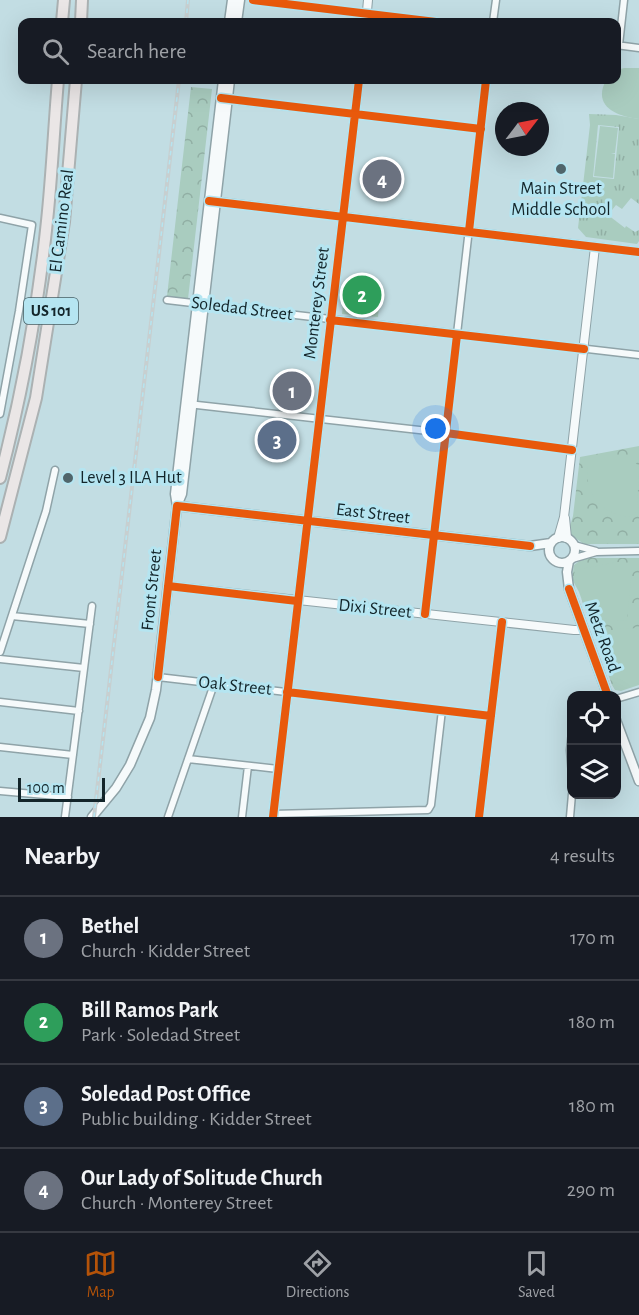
<!DOCTYPE html>
<html lang="en">
<head>
<meta charset="utf-8">
<style>
	body { margin:0; font-family:"Alegreya Sans",sans-serif; background:#242831; color:#f1f3f6 }
	.controls { position:absolute; right:18px; bottom:18px; display:grid; overflow:hidden; border-radius:12px; box-shadow:0 6px 24px #0002 }
	.controls button { width:54px; height:54px; display:grid; place-items:center; padding:0; border:0; border-bottom:2px solid #363941; background:#171b24; color:#f1f3f6; font:30px sans-serif }
	.compass { position:absolute; left:495px; top:102px; width:54px; height:54px; border-radius:50%; background:#171b24; box-shadow:0 6px 24px #0002; rotate:58deg }
	.scale { position:absolute; left:18px; bottom:15px; width:87px; box-sizing:border-box; padding-left:6px; border:3px solid #13252a; border-top:0; font-size:16px; line-height:21px; white-space:nowrap; color:#13252a; -webkit-text-stroke:4px #b5e5f1; paint-order:stroke }
	.you { position:absolute; left:436px; top:429px; width:21px; height:21px; margin:-15px; border:4px solid #fff; border-radius:50%; background:#1a73e8; box-shadow:0 0 0 9px #1a73e833 }
	.badge { display:grid; place-items:center; width:39px; height:39px; border-radius:50%; background:#b45309; color:#fff; font-size:20px; font-weight:700 }
	.pin { position:absolute; translate:-50% -50%; border:3px solid #fff; box-shadow:0 2px 6px #0006 }
	.list { margin:0; padding:0; list-style:none }
	h2 { display:flex; justify-content:space-between; align-items:center; height:78px; margin:0; padding:0 24px; font-size:26px }
	h2 small { font-size:20px; font-weight:400; color:#9ea1a6 }
	.list li { display:grid; grid-template-columns:39px 1fr auto; gap:18px; align-items:center; box-sizing:border-box; height:84px; padding:0 24px; border-top:2px solid #363941 }
	.list b { display:block; font-size:22px; white-space:nowrap }
	.list p { margin:0; font-size:20px; white-space:nowrap; color:#9ea1a6 }
	.list em { font-size:20px; font-style:normal; color:#9ea1a6 }
	.icon { flex:none; width:33px; height:33px; fill:none; stroke:currentColor; stroke-width:2; stroke-linecap:round; stroke-linejoin:round }
	.map { position:relative; flex:none; width:639px; height:817px; overflow:hidden }
	.search { position:absolute; background:#171b24; box-shadow:0 6px 24px #0002; left:18px; right:18px; top:18px; height:66px; display:flex; align-items:center; gap:15px; box-sizing:border-box; padding:0 21px; border-radius:12px; color:#9ea1a6; font-size:22px }
	.sheet { height:414px; background:#171b24 }
	nav { display:flex; justify-content:space-around; align-items:center; box-sizing:border-box; height:84px; border-top:2px solid #363941; background:#171b24; font-size:16px; color:#9ea1a6 }
	nav a { display:grid; justify-items:center; gap:3px }
	nav .on { color:#b45309 }
	.map>svg:first-child { display:block }
	.grass { fill:url(#grass-tufts); fill-rule:evenodd }
	.park { fill:url(#park-crowns) }
	.garden { fill:#a9ccbf }
	.lines { fill:none; stroke-linecap:round; stroke-linejoin:round }
	.minor-casing { stroke:#8fa3a8; stroke-width:9 }
	.tertiary-casing { stroke:#8fa3a8; stroke-width:10 }
	.secondary-casing { stroke:#8fa3a8; stroke-width:11 }
	.motorway-casing { stroke:#abb1b2; stroke-width:14 }
	.minor { stroke:#f6fafb; stroke-width:6 }
	.tertiary { stroke:#f6fafb; stroke-width:8 }
	.secondary { stroke:#f6fafb; stroke-width:8 }
	.motorway { stroke:#eae6e6; stroke-width:10 }
	.rail-casing { stroke:#c7cfd0; stroke-width:4 }
	.rail { stroke:#b5e5f1; stroke-width:1.5; stroke-dasharray:4.5; stroke-linecap:butt }
	.cycleway-casing { stroke:#b5e5f1; stroke-width:11 }
	.cycleway { stroke:#e8590c; stroke-width:8 }
	.poi-dot { fill:#50656b; stroke:#b5e5f1; stroke-width:2 }
	.labels { text-anchor:middle; dominant-baseline:central; stroke-width:6; stroke-linejoin:round; paint-order:stroke }
	.shield { fill:#b5e5f1; stroke:#445f66; stroke-width:1.5 }
	.shield-label { font-size:16px; font-weight:bold; fill:#13252a }
	.poi-label { font-size:18px; fill:#13252a; stroke:#b5e5f1 }
	.street-label { font-size:18px; fill:#13252a; stroke:#b5e5f1 }
</style>
</head>
<body>
<div class="map">
<svg width="639" height="817" viewBox="0 0 639 817">
	<defs>
		<pattern id="grass-tufts" width="24" height="20" patternUnits="userSpaceOnUse" patternTransform="scale(1.5)"><rect width="24" height="20" fill="#a9ccbf"/><path d="M3 7l-1-3M5 7V3M7 7l1-3M15 17l-1-3M17 17v-4M19 17l1-3" fill="none" stroke="#91afa4"/></pattern>
		<pattern id="park-crowns" width="20" height="18" patternUnits="userSpaceOnUse" patternTransform="scale(1.5)"><rect width="20" height="18" fill="#a9ccbf"/><path d="M2 6a3 3 0 1 1 6 0M12 15a3 3 0 1 1 6 0" fill="none" stroke="#91afa4"/></pattern>
	</defs>
	<rect width="100%" height="100%" fill="#c2dde3"/>
	<path class="grass" d="M589,114l27,1 23,4v85l-8,-6 -9,11 -6,-4 -8,10 17,13 1,-2 9,6 4,-2v11l-2,3 -51,-7 -8,-9 12,-103zM598,125l21,2 -5,52 -21,-2z"/>
	<path class="park" d="M191,87l21,2 -24,210 -21,-3z
		M345,281l36,4 -3,32 -36,-3z
		M639,446v98h-55l-13,-9 -1,-9 3,-10 7,-59z
		M590,558h49v127l-18,6 -6,-1 -3,-5 -33,-93 -7,-13 2,-14 8,-6z"/>
	<path class="garden" d="M624,68h15v51c-22,-3 -47,-12 -33,-39h10l1,-10z
		M600,126l18,2 -3,25h-4l4,1 -2,24 -19,-2z
		M588,462h47l4,5 -2,45 -7,5c-30,-3 -47,-25 -42,-55z
		M618,562h6l8,7 -5,51c-36,3 -42,-15 -53,-45l1,-5z
		M639,628v55l-14,5 -16,-50 6,-9z"/>
	<g class="lines">
		<g class="minor-casing">
			<path id="minor" d="M253,0l183,22
				M493,22l3,-22
				M616,45l23,3
				M619,45l5,-45
				M225,99l256,30
				M0,218l32,7 -13,86 -19,103
				M167,300l472,55
				M188,404l258,29 126,17
				M574,545l22,6
				M572,559l24,-7 43,-1
				M425,614l61,-534
				M12,616l78,8
				M0,652l46,-141 9,-41
				M0,659l84,9
				M158,677l333,39
				M616,699l23,-7
				M0,702l79,9
				M572,732l-2,18 2,25
				M0,747l73,8
				M188,759l90,10
				M0,791l68,6
				M273,814l155,-4 3,-5 11,-95
				M65,817l27,-211
				M168,817l46,-133
				M242,817l6,-51
				M570,817l2,-23"/>
		</g>
		<g class="tertiary-casing">
			<path id="tertiary" d="M366,22l2,-22
				M212,201l427,51
				M565,518l2,20
				M558,538l6,-21 31,-270
				M168,586l406,44h9
				M273,817l86,-737
				M479,817l23,-195"/>
		</g>
		<g class="secondary-casing">
			<path id="secondary" d="M229,22l3,-22
				M237,22l3,-22
				M177,506l5,-12 48,-414
				M177,506l353,40 21,-3
				M549 550a13 13 0 1 1 26 0a13 13 0 1 1-26 0Z
				M569,561l-2,11 2,17 39,107
				M616,720l23,61
				M92,817l24,-29 14,-23 20,-47 6,-28 21,-184 -2,-12 48,-414"/>
		</g>
		<g class="motorway-casing">
			<path id="motorway" d="M62,22l2,-22
				M81,22l1,-22
				M0,478c22,-84 38,-170 47,-257 5,-47 7,-94 11,-141
				M0,537l36,-139 28,-176 12,-142"/>
		</g>
		<use href="#minor" class="minor"/>
		<use href="#tertiary" class="tertiary"/>
		<use href="#secondary" class="secondary"/>
		<use href="#motorway" class="motorway"/>
		<g class="rail-casing">
			<path id="rail" d="M186,22l2,-22
				M94,817l85,-737"/>
		</g>
		<use href="#rail" class="rail"/>
		<g class="cycleway-casing">
			<path id="cycleway" d="M253,0l183,22
				M221,98l260,31
				M209,201l430,51
				M469,231l17,-151
				M330,320l254,29
				M446,433l126,17
				M168,586l129,15
				M569,589l39,107
				M425,614l32,-279
				M158,677l19,-171 353,40
				M287,692l204,24
				M273,817l86,-737
				M479,817l23,-195"/>
		</g>
		<use href="#cycleway" class="cycleway"/>
	</g>
	<g class="poi-dot">
		<circle cx="561" cy="169" r="6"/>
		<circle cx="68" cy="478" r="6"/>
	</g>
	<g class="labels">
		<rect class="shield" x="24" y="298" width="54" height="26" rx="4.5"/>
		<g class="shield-label">
			<text x="51" y="311">US 101</text>
		</g>
		<g class="poi-label">
			<text x="561" y="189">Main Street<tspan x="561" dy="21">Middle School</tspan></text>
			<text x="80" y="478" text-anchor="start">Level 3 ILA Hut</text>
		</g>
		<g class="street-label">
			<text transform="translate(62 221) rotate(-83)">El Camino Real</text>
			<text transform="translate(317 303) rotate(-83)">Monterey Street</text>
			<text transform="translate(242 309) rotate(7)">Soledad Street</text>
			<text transform="translate(373 514) rotate(7)">East Street</text>
			<text transform="translate(152 590) rotate(-84)">Front Street</text>
			<text transform="translate(375 609) rotate(6)">Dixi Street</text>
			<text transform="translate(602 637) rotate(70)">Metz Road</text>
			<text transform="translate(235 686) rotate(6)">Oak Street</text>
		</g>
	</g>
</svg>
<div class="controls">
<button><svg class="icon" aria-label="locate" viewBox="0 0 24 24"><circle cx="12" cy="12" r="6"/><path d="M12 2v4M12 18v4M2 12h4M18 12h4"/></svg></button>
<button><svg class="icon" aria-label="layers" viewBox="0 0 24 24"><path d="M12 4l9 5-9 5-9-5zM3 14l9 5 9-5"/></svg></button>
</div>
<svg class="compass" viewBox="-18 -18 36 36"><path d="M0-13l5 13h-10z" fill="#e53935"/><path d="M0 13l5-13h-10z" fill="#9ea1a6"/></svg>
<div class="scale">100 m</div>
<div class="you"></div>
<div class="pin badge" style="left:292px;top:391px;background:#6b7280">1</div>
<div class="pin badge" style="left:362px;top:295px;background:#2e9e5b">2</div>
<div class="pin badge" style="left:277px;top:440px;background:#5c6f8a">3</div>
<div class="pin badge" style="left:382px;top:179px;background:#6b7280">4</div>
<div class="search"><svg class="icon" aria-label="search" viewBox="0 0 24 24"><circle cx="10" cy="10" r="6"/><path d="M15 15l6 6"/></svg>Search here</div>
</div>
<section class="sheet">
<h2>Nearby<small>4 results</small></h2>
<ul class="list">
<li><span class="badge" style="background:#6b7280">1</span><div><b>Bethel</b><p>Church · Kidder Street</p></div><em>170 m</em></li>
<li><span class="badge" style="background:#2e9e5b">2</span><div><b>Bill Ramos Park</b><p>Park · Soledad Street</p></div><em>180 m</em></li>
<li><span class="badge" style="background:#5c6f8a">3</span><div><b>Soledad Post Office</b><p>Public building · Kidder Street</p></div><em>180 m</em></li>
<li><span class="badge" style="background:#6b7280">4</span><div><b>Our Lady of Solitude Church</b><p>Church · Monterey Street</p></div><em>290 m</em></li>
</ul>
</section>
<nav>
<a class="on"><svg class="icon" aria-label="map" viewBox="0 0 24 24"><path d="M3 6l6-2 6 2 6-2v14l-6 2-6-2-6 2zM9 4v14M15 6v14"/></svg>Map</a>
<a><svg class="icon" aria-label="directions" viewBox="0 0 24 24"><path d="M12 3l9 9-9 9-9-9zM9 14v-3h6M13 9l2 2-2 2"/></svg>Directions</a>
<a><svg class="icon" aria-label="saved" viewBox="0 0 24 24"><path d="M7 4h10v16l-5-4-5 4z"/></svg>Saved</a>
</nav>
</body>
</html>
